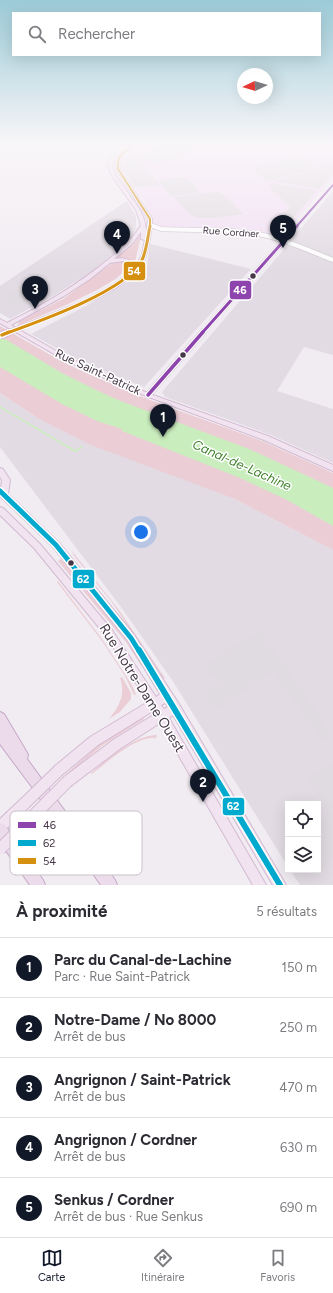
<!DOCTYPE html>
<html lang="fr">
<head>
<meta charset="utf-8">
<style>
	body { margin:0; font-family:Figtree,sans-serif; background:#f7f7f7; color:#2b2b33 }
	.controls { position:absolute; right:12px; bottom:12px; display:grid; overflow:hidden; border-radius:0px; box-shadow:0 4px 16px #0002 }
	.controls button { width:36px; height:36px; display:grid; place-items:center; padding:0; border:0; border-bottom:1px solid #e1e1e2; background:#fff; color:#2b2b33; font:20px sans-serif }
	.compass { position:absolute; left:237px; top:68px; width:36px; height:36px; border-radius:50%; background:#fff; box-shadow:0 4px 16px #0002; rotate:266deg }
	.you { position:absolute; left:141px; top:532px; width:14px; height:14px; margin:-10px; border:3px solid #fff; border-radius:50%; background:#1a73e8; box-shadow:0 0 0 6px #1a73e833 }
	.badge { display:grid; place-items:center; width:26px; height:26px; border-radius:50%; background:#111827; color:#fff; font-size:13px; font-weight:700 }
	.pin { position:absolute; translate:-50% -33px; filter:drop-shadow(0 1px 2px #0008) }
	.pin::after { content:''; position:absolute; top:21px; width:14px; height:12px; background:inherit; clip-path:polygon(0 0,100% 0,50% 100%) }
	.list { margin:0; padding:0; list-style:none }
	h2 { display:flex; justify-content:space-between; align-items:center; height:52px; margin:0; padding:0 16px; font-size:17px }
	h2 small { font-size:13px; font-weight:400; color:#7c7c81 }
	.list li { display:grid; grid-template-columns:26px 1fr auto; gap:12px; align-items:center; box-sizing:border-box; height:60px; padding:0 16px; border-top:1px solid #e1e1e2 }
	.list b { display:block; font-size:15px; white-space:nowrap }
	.list p { margin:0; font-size:13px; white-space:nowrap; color:#7c7c81 }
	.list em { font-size:13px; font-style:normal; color:#7c7c81 }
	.icon { flex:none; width:22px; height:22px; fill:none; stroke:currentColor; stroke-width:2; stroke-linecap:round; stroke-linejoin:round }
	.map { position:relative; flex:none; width:333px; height:885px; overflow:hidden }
	.search { position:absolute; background:#fff; box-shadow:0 4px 16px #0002; left:12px; right:12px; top:12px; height:44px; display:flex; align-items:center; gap:10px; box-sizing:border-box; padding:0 14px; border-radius:0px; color:#7c7c81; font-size:15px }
	.sheet { height:352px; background:#fff }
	nav { display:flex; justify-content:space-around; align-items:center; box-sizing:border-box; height:56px; border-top:1px solid #e1e1e2; background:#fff; font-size:11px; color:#7c7c81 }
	nav a { display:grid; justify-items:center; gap:2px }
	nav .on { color:#111827 }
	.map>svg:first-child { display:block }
	.commercial { fill:#f2dff3 }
	.industrial { fill:#e2dbe3 }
	.green { fill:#ebcdd5 }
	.parking { fill:#e0dbe0 }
	.water { fill:#caedbe }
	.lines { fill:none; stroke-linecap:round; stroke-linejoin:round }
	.stream { stroke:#caedbe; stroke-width:1.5 }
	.minor-far2-casing { stroke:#cfc9cf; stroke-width:4 }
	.minor-far1-casing { stroke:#cfc9cf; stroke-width:5.5 }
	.minor-casing { stroke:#cfc9cf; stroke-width:7 }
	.major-casing { stroke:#d3bad2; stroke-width:2 }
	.highway-casing { stroke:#c7a8c8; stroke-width:2 }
	.minor-far2 { stroke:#fdfcfd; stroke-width:3 }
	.minor-far1 { stroke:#fdfcfd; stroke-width:4 }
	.minor { stroke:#fdfcfd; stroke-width:5 }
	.major { fill:#f1e4f0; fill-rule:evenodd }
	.highway { fill:#ebdbeb; fill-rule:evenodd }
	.major-bridge-far2-casing { stroke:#d3bad2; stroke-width:6; stroke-linecap:butt }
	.major-bridge-far1-casing { stroke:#d3bad2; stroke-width:8; stroke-linecap:butt }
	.major-bridge-casing { stroke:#d3bad2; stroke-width:13; stroke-linecap:butt }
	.major-bridge-far2 { stroke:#f1e4f0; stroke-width:5 }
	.major-bridge-far1 { stroke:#f1e4f0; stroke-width:6 }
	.major-bridge { stroke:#f1e4f0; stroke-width:11 }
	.bus-1-far2-casing { stroke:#fff; stroke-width:3.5 }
	.bus-1-far1-casing { stroke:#fff; stroke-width:5 }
	.bus-1-casing { stroke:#fff; stroke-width:6 }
	.bus-2-far1-casing { stroke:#fff; stroke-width:8 }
	.bus-2-casing { stroke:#fff; stroke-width:9 }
	.bus-3-far2-casing { stroke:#fff; stroke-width:3.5 }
	.bus-3-far1-casing { stroke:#fff; stroke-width:5 }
	.bus-3-casing { stroke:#fff; stroke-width:6 }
	.bus-1-far2 { stroke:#8e44ad; stroke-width:2 }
	.bus-1-far1 { stroke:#8e44ad; stroke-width:3 }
	.bus-1 { stroke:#8e44ad; stroke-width:3.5 }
	.bus-2-far1 { stroke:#00a9ce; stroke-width:5 }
	.bus-2 { stroke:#00a9ce; stroke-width:6 }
	.bus-3-far2 { stroke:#d4900e; stroke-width:2 }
	.bus-3-far1 { stroke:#d4900e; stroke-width:3 }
	.bus-3 { stroke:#d4900e; stroke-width:3.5 }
	.bus-dot { fill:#463847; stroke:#fff; stroke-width:1.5 }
	.labels { text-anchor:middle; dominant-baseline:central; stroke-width:3; stroke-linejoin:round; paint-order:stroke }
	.far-street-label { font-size:10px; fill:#463847; stroke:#fff }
	.street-label { font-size:12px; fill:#463847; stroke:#fff }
	.water-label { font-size:13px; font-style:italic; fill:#3e802a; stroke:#fff }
	.near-street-label { font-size:14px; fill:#463847; stroke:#fff }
	.key { fill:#fff; stroke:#c8c3c8; stroke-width:1 }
	.key-label { font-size:11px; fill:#463847 }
	.line-badge { stroke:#fff; stroke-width:1.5 }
	.badge-label { font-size:11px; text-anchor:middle; font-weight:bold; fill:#fff }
</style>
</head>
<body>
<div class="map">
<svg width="333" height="885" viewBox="0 0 333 885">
	<rect width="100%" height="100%" fill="#f1ecf1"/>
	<path class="commercial" d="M139,145h194v33l-40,46 -15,13 -36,-8 -86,-2 -11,-24 -25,-38 2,-8z"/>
	<path class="industrial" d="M333,191v164l-29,-8 -27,44 56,18v54l-62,-28 -106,-38 -3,-5 124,-145 4,-1 3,-5 -2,-1z
		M127,201l9,15v12l-4,10 -41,34 -38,24 -43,23 -10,-6v-27z
		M150,244l101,25 -107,118 -59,-23 -54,-30 57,-29 41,-24 18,-15z
		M0,393l39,26 196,80 98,51v335h-33l-10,-15h28v-66h-30v63l-114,-184 -53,-76 -121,-160z"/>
	<path class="green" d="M141,232h1l-7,30 -10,-4 -11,1 18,-14z
		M124,261l5,2 -1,4 -11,11 -20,12 -31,15 -49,21 3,-5 43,-22 51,-37z
		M0,326l61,35 21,10 65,28 115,42 71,32v77l-98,-51 -144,-54 -52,-26 -39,-26z
		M72,551l47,59 46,68 -1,1 -53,-78 -37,-45z
		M61,559l60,73 23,34 -2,1 -16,-25 -68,-81z
		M58,581l44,58 30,46 4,10h-2l-9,-19 -23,-35 -45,-59z
		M122,677l9,16v6l-11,13 -11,7c10,-13 17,-24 11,-41z
		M143,717l1,2 -41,26 -37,31 -1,-1 43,-38z
		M157,735l-1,3c-19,-3 -50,25 -64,36l-1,-1c16,-14 44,-38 66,-38z"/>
	<path class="parking" d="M160,145h32l3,4 -15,10 -34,4 -4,-5v-2z
		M138,157l21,28 -25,2 -14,-24 3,-4z
		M299,158l19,5 -7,6 -43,12 -15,-11 4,-5 20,-1 6,-5z
		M323,162l10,2v10l-14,15 -45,-8 40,-11z
		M186,177l14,16 -29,3 -12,-16z
		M272,183l45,8 -26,29 -15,-3 11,-6 3,-4 -22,-21z
		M218,192l5,2 20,20 -28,4h-17l-10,-5 -14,-16z
		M34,282l17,5 -2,1 3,1 -15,11 -19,4 -13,-3 3,-2 -3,-2 18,-12 5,2z
		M260,630l57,81 16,27 -12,3 -10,-17 -39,-52 -55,38 -13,-15 16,-13 -6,-8 -6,4 -8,-12z
		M333,763v95l-15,14v-50l12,-8 -22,-35 17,-13z"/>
	<path class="water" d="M0,336l62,37 34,17 22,10 131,49 84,39v38l-46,-26 -47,-22 -118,-47v-2l-25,-8 -35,-17 -62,-37z"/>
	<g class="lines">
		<path class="stream" d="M0,407l75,44 7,-4"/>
		<g class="minor-far2-casing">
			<path id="minor-far2" d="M150,225l6,2
				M296,227l37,-42"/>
		</g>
		<g class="minor-far1-casing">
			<path id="minor-far1" d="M153,226l8,3c34,2 69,-1 102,6 24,5 47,16 70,25
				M202,333l95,-107"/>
		</g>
		<g class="minor-casing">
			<path id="minor" d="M148,395l55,-63"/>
		</g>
		<g class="major-casing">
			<path id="major" d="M132,145h5c-10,6 -20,11 -17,24l32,50c0,10 -4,36 -10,45 -17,28 -84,51 -115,63h-4v-2c32,-13 90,-32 112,-58h-3l-5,-5 -3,-1 -14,2 -20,16 -26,17 -53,29 54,31 23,11 62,27 118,42 65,29v6l-69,-31 -118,-44 -62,-27 -23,-11 -61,-35v-4l7,4c37,-19 71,-38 103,-65 13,-11 22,-18 31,-33l-5,-15 -24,-34 -4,-9 3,-11 11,-9 3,1 -11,9 -2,10 4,9 24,34 4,9 2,10v5l2,-15 -32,-50c-2,-12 6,-18 16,-24zM141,232v7l4,1 -3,15 -6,11c-6,-7 -13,-9 -22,-7l17,-14z
				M0,468l3,1 7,11 -2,14 51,49 75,92 45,69 107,181h-13l-100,-170 -4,3 97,167h-13l-93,-162 -39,25 -49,37 -4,2 -4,-2 -2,-4 2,-4 49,-37 42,-26 -2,-3 -55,34 -35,29 -4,2 -4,-2 -2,-4 2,-4 35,-29 58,-35 -42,-66 -72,-88 -34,-33v-8l3,1 37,36 72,86 44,67 4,-3 -32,-53 -75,-94 -53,-51v-8h1l1,-8 -2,-3zM165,703l3,4 -4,2 -3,-4z
				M25,797l4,2 2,4 -2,4 -25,24 -4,2v-14l21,-20z"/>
		</g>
		<g class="highway-casing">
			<path id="highway" d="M0,712l4,2 22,37 2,4 -1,4 88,121 2,5h-16l-69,-98 -32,-43z
				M0,823l5,2 38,55 2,5h-15l-30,-43z"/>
		</g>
		<use href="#minor-far2" class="minor-far2"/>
		<use href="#minor-far1" class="minor-far1"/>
		<use href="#minor" class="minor"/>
		<use href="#major" class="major"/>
		<use href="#highway" class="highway"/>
		<g class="major-bridge-far2-casing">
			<path id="major-bridge-far2" d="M7,333l18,-7"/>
		</g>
		<g class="major-bridge-far1-casing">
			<path id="major-bridge-far1" d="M0,336l9,-4"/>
		</g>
		<g class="major-bridge-casing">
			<path id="major-bridge" d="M25,803l34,-33
				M0,849l68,-68"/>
		</g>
		<use href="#major-bridge-far2" class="major-bridge-far2"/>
		<use href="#major-bridge-far1" class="major-bridge-far1"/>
		<use href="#major-bridge" class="major-bridge"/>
		<g class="bus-1-far2-casing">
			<path id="bus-1-far2" d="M296,227l37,-42"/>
		</g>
		<g class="bus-1-far1-casing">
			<path id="bus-1-far1" d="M202,333l95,-107"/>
		</g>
		<g class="bus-1-casing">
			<path id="bus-1" d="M148,395l55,-63"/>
		</g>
		<g class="bus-2-far1-casing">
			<path id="bus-2-far1" d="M0,491l56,54 75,93 8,13"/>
		</g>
		<g class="bus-2-casing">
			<path id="bus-2" d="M139,650l141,235"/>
		</g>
		<g class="bus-3-far2-casing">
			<path id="bus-3-far2" d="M135,145c-10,5 -19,11 -17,24l32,50v8"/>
		</g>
		<g class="bus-3-far1-casing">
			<path id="bus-3-far1" d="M7,333c33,-12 116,-41 134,-71 5,-8 7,-26 9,-36"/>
		</g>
		<g class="bus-3-casing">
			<path id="bus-3" d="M2,335l7,-3"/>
		</g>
		<use href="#bus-1-far2" class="bus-1-far2"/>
		<use href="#bus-1-far1" class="bus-1-far1"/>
		<use href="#bus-1" class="bus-1"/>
		<use href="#bus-2-far1" class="bus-2-far1"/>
		<use href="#bus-2" class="bus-2"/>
		<use href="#bus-3-far2" class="bus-3-far2"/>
		<use href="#bus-3-far1" class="bus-3-far1"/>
		<use href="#bus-3" class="bus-3"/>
	</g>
	<linearGradient id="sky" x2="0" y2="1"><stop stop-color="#9ccbd7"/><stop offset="0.54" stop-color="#f9f6f9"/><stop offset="1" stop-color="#f9f6f9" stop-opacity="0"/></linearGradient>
	<rect width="333" height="269" fill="url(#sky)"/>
	<g class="bus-dot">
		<circle cx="253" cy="276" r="3.5"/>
		<circle cx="183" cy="355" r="3.5"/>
		<circle cx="71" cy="563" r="3.5"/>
	</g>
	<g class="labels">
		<g class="far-street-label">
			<text transform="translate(231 232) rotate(4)">Rue Cordner</text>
		</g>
		<g class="street-label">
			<text transform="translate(98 372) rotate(25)">Rue Saint-Patrick</text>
		</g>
		<g class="water-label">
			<text transform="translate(242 465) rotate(24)">Canal-de-Lachine</text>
		</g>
		<g class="near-street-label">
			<text transform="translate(142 688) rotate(58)">Rue Notre-Dame Ouest</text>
		</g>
	</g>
	<rect x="10" y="811" width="132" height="64" rx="6" class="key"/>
	<rect x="18" y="822" width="18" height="6" fill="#8e44ad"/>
	<rect x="18" y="840" width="18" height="6" fill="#00a9ce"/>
	<rect x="18" y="858" width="18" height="6" fill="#d4900e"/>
	<g class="key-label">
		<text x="43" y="829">46</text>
		<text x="43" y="847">62</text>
		<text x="43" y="865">54</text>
	</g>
	<g class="line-badge">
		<rect x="123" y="261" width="23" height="20" rx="4" fill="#d4900e"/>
		<rect x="229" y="280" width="23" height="20" rx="4" fill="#8e44ad"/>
		<rect x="72" y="569" width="23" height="20" rx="4" fill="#00a9ce"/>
		<rect x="222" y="797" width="23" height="19" rx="4" fill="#00a9ce"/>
	</g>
	<g class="badge-label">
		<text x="134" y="275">54</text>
		<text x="240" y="294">46</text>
		<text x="83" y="583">62</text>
		<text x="233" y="810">62</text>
	</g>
</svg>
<div class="controls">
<button><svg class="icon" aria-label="locate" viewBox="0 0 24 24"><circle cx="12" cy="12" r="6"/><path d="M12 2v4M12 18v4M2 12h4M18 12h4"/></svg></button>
<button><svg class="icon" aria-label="layers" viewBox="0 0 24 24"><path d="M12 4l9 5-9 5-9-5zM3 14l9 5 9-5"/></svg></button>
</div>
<svg class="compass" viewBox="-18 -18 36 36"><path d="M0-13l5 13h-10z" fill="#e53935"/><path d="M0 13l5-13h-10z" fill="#7c7c81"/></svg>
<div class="you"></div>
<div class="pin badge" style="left:163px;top:437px">1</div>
<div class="pin badge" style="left:203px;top:802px">2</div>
<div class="pin badge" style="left:35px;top:309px">3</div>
<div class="pin badge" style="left:117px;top:254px">4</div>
<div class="pin badge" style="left:283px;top:248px">5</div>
<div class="search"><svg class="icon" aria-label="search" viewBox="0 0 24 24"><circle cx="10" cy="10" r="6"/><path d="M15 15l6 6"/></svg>Rechercher</div>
</div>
<section class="sheet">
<h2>À proximité<small>5 résultats</small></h2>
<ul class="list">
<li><span class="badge">1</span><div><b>Parc du Canal-de-Lachine</b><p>Parc · Rue Saint-Patrick</p></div><em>150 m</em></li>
<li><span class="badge">2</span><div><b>Notre-Dame / No 8000</b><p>Arrêt de bus</p></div><em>250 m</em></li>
<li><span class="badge">3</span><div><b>Angrignon / Saint-Patrick</b><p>Arrêt de bus</p></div><em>470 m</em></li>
<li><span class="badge">4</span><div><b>Angrignon / Cordner</b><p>Arrêt de bus</p></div><em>630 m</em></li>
<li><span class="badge">5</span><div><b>Senkus / Cordner</b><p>Arrêt de bus · Rue Senkus</p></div><em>690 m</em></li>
</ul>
</section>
<nav>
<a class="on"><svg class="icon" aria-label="map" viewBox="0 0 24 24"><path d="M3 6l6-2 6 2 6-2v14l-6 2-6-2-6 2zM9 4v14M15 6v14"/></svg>Carte</a>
<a><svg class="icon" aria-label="directions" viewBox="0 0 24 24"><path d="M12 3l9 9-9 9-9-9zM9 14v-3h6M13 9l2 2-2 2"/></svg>Itinéraire</a>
<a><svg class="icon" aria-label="saved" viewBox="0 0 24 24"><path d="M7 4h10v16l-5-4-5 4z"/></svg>Favoris</a>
</nav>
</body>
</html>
